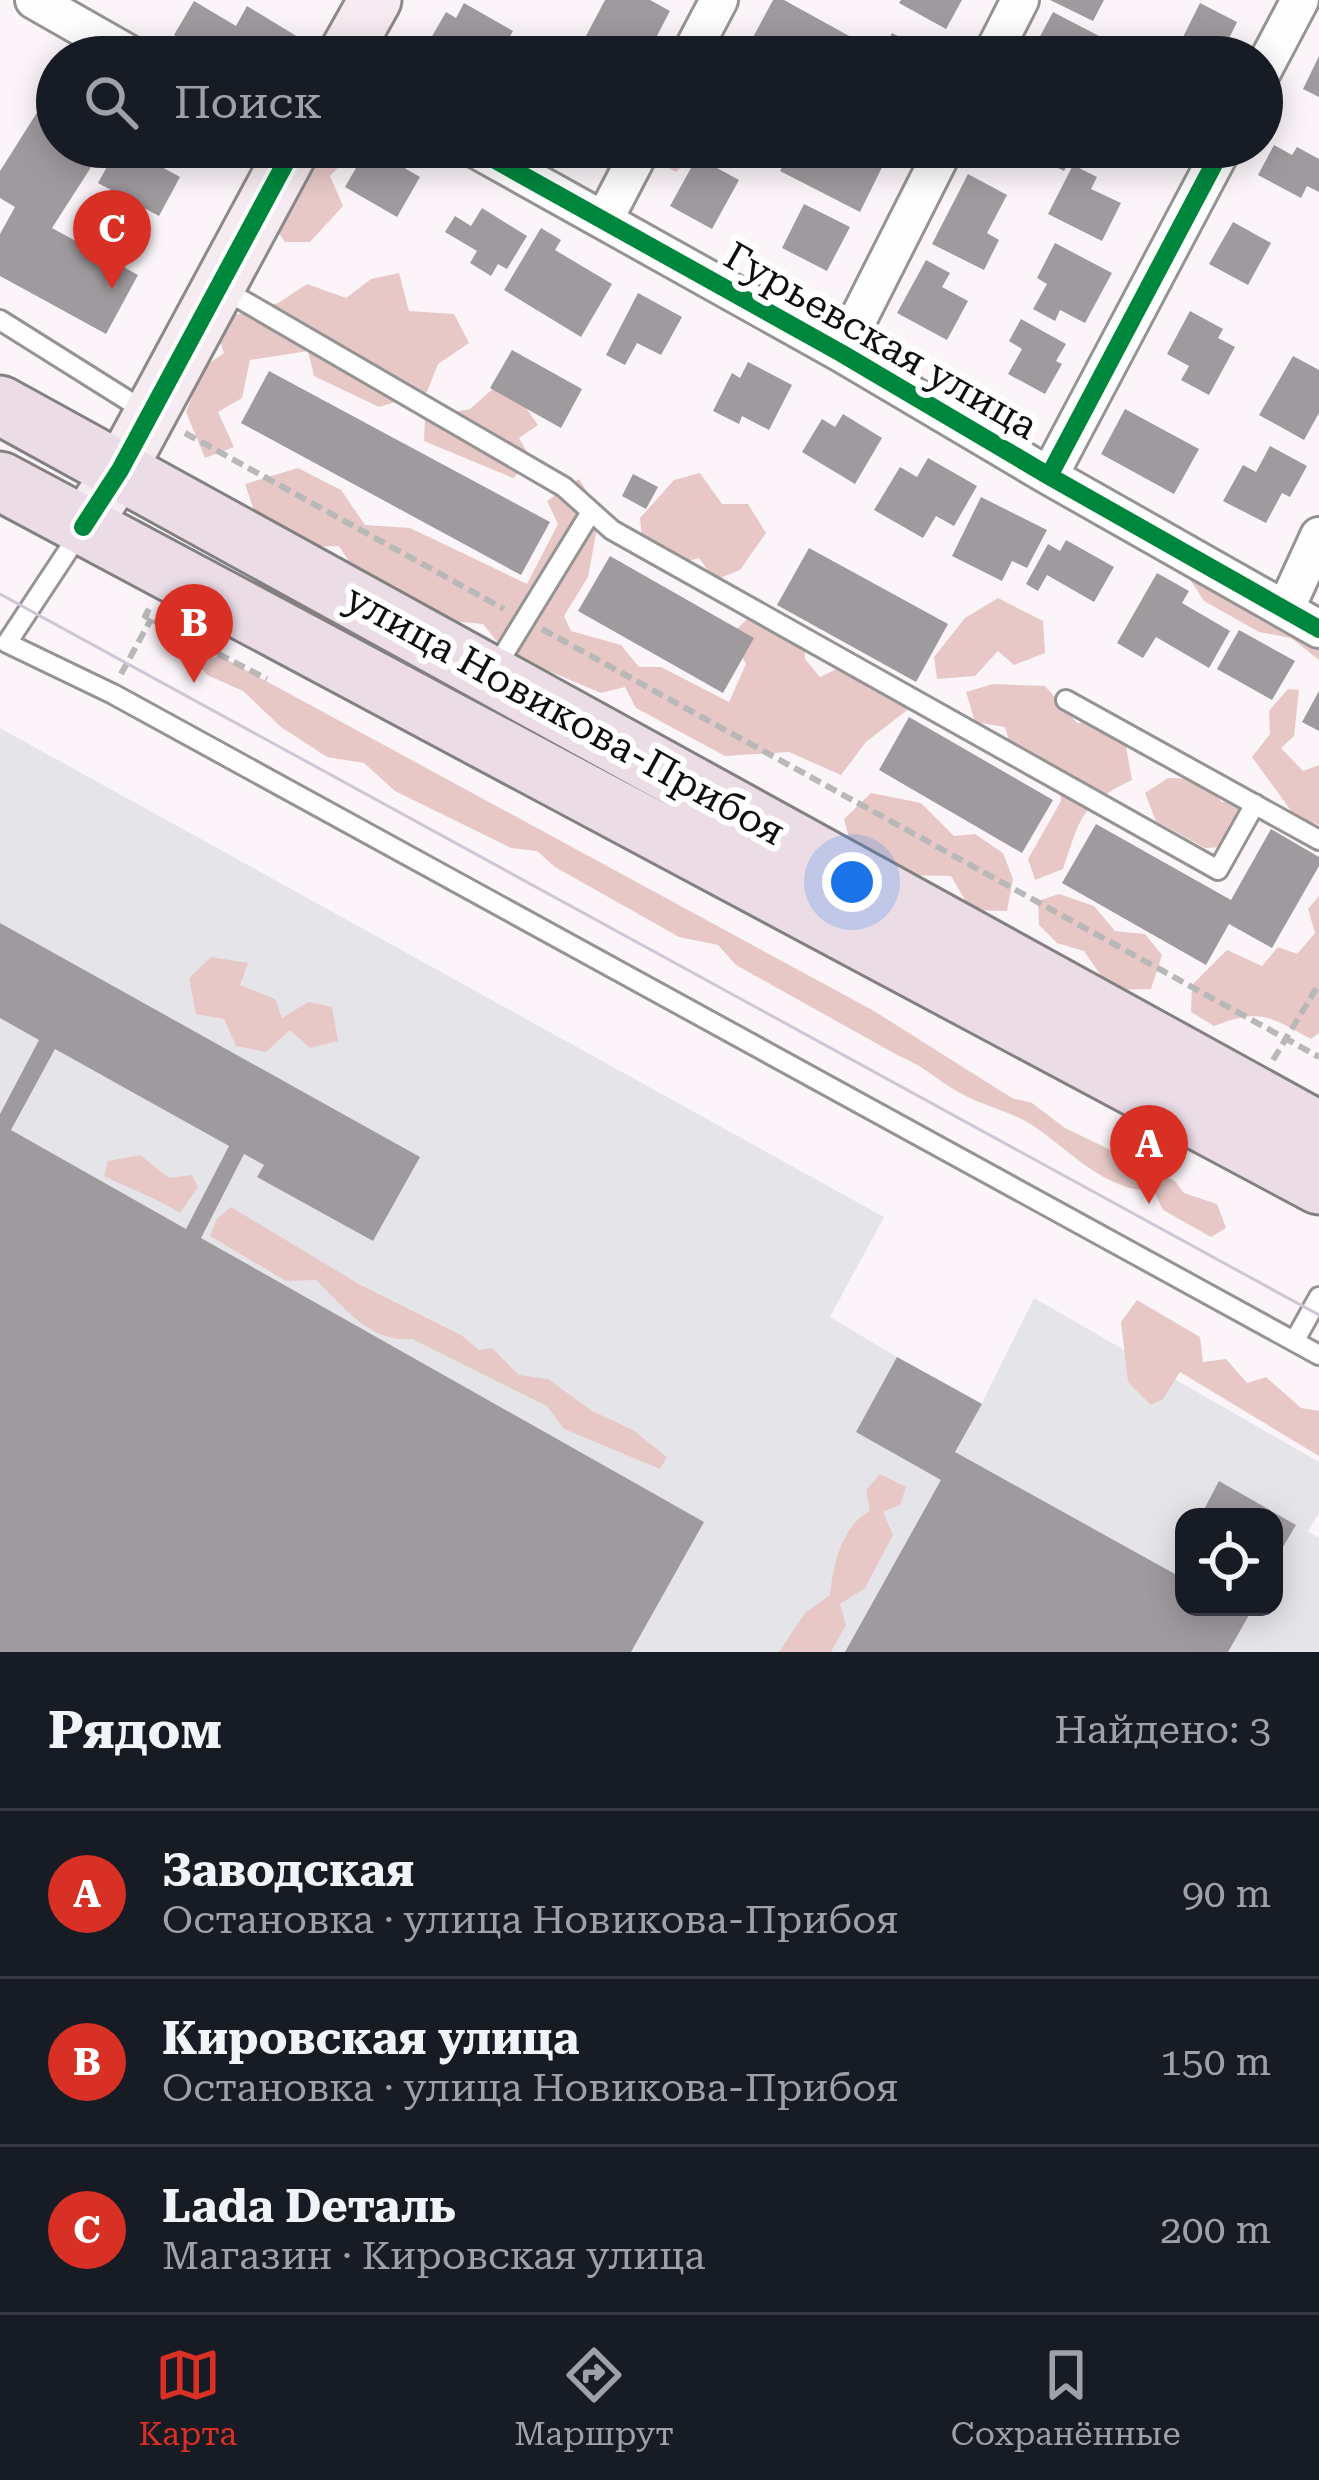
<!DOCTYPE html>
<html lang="ru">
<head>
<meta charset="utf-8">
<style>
	body { margin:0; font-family:"Roboto Serif",serif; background:#242831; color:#f1f3f6 }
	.controls { position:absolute; right:36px; bottom:36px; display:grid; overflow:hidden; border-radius:24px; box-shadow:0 6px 30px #0003 }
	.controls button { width:108px; height:108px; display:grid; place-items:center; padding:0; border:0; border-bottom:3px solid #363941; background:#171b24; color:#f1f3f6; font:60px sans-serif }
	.you { position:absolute; left:852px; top:882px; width:42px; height:42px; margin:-30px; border:9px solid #fff; border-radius:50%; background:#1a73e8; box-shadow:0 0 0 18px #1a73e833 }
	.badge { display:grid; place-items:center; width:78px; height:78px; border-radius:50%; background:#d93025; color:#fff; font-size:39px; font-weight:700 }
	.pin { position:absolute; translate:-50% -99px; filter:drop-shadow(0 3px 6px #0008) }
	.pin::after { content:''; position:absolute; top:63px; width:42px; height:36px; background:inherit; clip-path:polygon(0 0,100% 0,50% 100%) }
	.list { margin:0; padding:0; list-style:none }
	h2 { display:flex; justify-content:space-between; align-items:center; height:156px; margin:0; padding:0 48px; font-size:51px }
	h2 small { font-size:39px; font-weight:400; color:#9ea1a6 }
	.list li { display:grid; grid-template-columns:78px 1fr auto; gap:36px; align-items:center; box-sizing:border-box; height:168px; padding:0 48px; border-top:3px solid #363941 }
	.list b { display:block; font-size:45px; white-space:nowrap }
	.list p { margin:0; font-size:39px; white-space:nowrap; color:#9ea1a6 }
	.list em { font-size:39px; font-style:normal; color:#9ea1a6 }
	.icon { flex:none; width:66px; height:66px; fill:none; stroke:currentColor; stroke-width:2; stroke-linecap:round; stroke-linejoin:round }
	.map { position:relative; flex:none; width:1319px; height:1652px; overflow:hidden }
	.search { position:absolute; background:#171b24; box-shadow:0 6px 30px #0003; left:36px; right:36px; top:36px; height:132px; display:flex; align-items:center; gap:30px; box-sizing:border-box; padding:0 42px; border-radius:66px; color:#9ea1a6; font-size:45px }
	.sheet { height:660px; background:#171b24 }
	nav { display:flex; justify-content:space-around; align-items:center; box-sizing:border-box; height:168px; border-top:3px solid #363941; background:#171b24; font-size:33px; color:#9ea1a6 }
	nav a { display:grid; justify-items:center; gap:6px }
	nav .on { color:#d93025 }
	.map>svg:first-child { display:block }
	.industrial { fill:#e5e5e9; fill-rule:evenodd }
	.forest { fill:#e7c8c7 }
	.building { fill:#9f9a9e; fill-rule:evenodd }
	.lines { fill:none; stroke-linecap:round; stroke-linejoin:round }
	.lane-casing { stroke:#959394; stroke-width:24 }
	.street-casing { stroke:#959394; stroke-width:42 }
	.secondary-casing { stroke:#8c898b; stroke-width:57 }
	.primary-casing { stroke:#838082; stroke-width:63 }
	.path { stroke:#b9b8b8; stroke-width:6; stroke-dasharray:12 6; stroke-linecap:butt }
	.lane { stroke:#fefefe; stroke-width:18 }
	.street { stroke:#fefefe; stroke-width:36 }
	.secondary { stroke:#f5ebf0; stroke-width:51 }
	.primary { stroke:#ebdce6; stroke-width:57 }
	.tram { stroke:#cfc6d6; stroke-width:3 }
	.cycleway-casing { stroke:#fff; stroke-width:26 }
	.cycleway { stroke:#00873e; stroke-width:18 }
	.labels { text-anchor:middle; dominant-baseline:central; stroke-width:12; stroke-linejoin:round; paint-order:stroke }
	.street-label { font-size:39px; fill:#0f0f0f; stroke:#fff }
</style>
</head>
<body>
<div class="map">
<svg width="1319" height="1652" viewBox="0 0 1319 1652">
	<rect width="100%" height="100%" fill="#fbf5f9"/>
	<path class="industrial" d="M0,728l884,489 -54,100 67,40 85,46 52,-105 285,164v51l-11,18 11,7v114h-1319zM1184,1517h90v90h-90z"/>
	<path class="forest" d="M309,147h39l3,7 -21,22 13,30 -33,36h-25l-16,-23 10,-26 27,-12 -1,-25z
		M662,147h80l-17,16 -27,-13 -22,22 -20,-11z
		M399,273l10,38 45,3 15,29 -31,21 -11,28 -48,15 -65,-31 -6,-25 -58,9 -8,38 -24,14 16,35 -29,11 -19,-46 18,-45 20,-14 -6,-17 17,-21 43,-12 29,-19 39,14 25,-19z
		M505,378l33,47 -19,13 13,23 -19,17 -89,-37 1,-23 45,-9z
		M298,468l43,22 24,35 45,3 117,56 31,-60 -11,-23 32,-22 21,33 -12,65 -24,39 7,15 50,14 18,22h22l68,35 17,-38 -15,-29 28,-28 45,18 1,34 15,18 35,-17 56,47 -45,35 -25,33 -52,-23 -64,4 -89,-48 -11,-21 -24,6 -95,-40 -23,-29 -53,-5 -77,-51 -14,-22 -29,1 -53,-28 -12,-35z
		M700,473l22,31h26l18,29 -26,37 -25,10 -16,-22 -31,8 -24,-9 -4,-39 34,-38z
		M1208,569l111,63v28l-28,-22 -32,-6 -55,-31 -15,-23z
		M998,598l45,23 2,32 -31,12 -16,-14 -23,25 -38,3 -3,-22 31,-39z
		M220,656l654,355 138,87 20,5 33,25 110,53 9,12 33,11 9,24 -15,9 -48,-27 -9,-19c-50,0 -83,-40 -122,-66 -23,-15 -54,-20 -77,-35 -22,-13 -31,-24 -56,-34l-163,-91 -18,-20 -39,-8 -124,-70 -18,-16 -26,-3 -116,-57 -31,-28 -37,-6 -46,-30 -38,-36 -36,-16 -11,-14z
		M993,684l52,2 32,37 23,-1 25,19 7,39c-52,25 -51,37 -69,89l-28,11 -7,-21 33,-58 -1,-25 -44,-11 -11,-38 -30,-5 -9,-30z
		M1288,689l11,1 -5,46 -13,12 22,23 16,-6v60l-25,-10 -42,-58 18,-23 -1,-23z
		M1168,778l34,1 20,23 13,-2 22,24 -13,22 -39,2 -49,-27 -11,-28z
		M871,793l50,10 33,33 21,-2 28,19 10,26 -6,32 -36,-1 -20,-34 -47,-1 -53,-30 -7,-26z
		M1059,894l35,12 21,25 30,3 17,21 -11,34 -40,1 -27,-39 -27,-8 -18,-18 -1,-24z
		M1319,896v137l-8,6c-42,-23 -51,-31 -97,-13l-23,-14 1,-27 35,-35 35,16 16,-19 19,7 18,-21 -7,-24z
		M211,957l37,6 -8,22 35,14 7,19 26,-16 24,5 6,34 -28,7 -20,-18 -24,22 -30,-6 -12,-27 -28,-5 -7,-36z
		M140,1155l29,23 23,-3 6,12 -18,26c-25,-16 -50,-24 -76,-37l4,-15z
		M231,1207l126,76 104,52 18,15 13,-2 27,27 29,4 44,32 41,19 34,27 -7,12 -96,-40 -17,-23 -135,-67c-42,4 -67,-31 -96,-59l-30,1 -76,-45 7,-17z
		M1137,1300l63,37 3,25 23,-3 21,24 19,-6 35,31 18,3v45l-139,-84 -17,27 -12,6 -23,-23 -7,-60z
		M880,1474l26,13 -6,18 -17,7 10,23 -28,53 -25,16 6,21 -15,27h-52l26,-39 25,-18c3,-30 12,-70 40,-84l-4,-21z"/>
	<path class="building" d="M605,0h45l20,11 -22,42 -25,-13 -7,13 -30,-17z
		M773,0h11l67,37 -11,20h-60l-29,-16z
		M901,0h61l-16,29 -47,-26z
		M1050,0h54l-11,21z
		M194,1l42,25 11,-20 51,31 -12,20h-75l-37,-22z
		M464,3l49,28 -15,26h-12l-13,-7 -4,7h-49l26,-45 10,6z
		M1200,3l37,19 -17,35h-12l-28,-14z
		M1053,12l46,24 -8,17 -10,-5 -5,9h-47z
		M892,33l40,21 -1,3h-51z
		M1319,56v41l-16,-8z
		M57,81v66h47l-52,81 86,47 -32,59 -106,-58v-42l15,-27 -15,-9v-27z
		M1274,145l18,10 5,-8 22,12v33l-12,-6 -6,12 -43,-23z
		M118,147h53l-11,19 20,11 -21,39 -61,-33z
		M368,147l52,30 -23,40 -52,-30z
		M792,147h100l-32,65 -80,-41z
		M1026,147h50l-12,24 -40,-20z
		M697,157l42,23 -27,49 -42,-23z
		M1073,165l24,12 -6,12 30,14 -19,38 -54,-27z
		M968,174l39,21 -20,38 12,7 -15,30 -52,-26z
		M804,204l46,23 -23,44 -45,-23z
		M482,208l45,28 -20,33 -9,-5 -7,12 -21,-13 7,-12 -32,-19 10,-16 16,10z
		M1233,222l38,21 -23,42 -39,-21z
		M541,228l20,12 -6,10 57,34 -31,53 -77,-47z
		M1055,243l57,30 -27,50 -25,-13 -5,11 -22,-12 14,-25 -10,-6z
		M926,260l24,13 -8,14 26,14 -21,39 -50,-27z
		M638,293l44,24 -21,38 -24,-12 -12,22 -19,-10z
		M1190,311l33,18 -5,9 17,9 -26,48 -28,-15 8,-14 -22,-12z
		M1021,319l45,25 -10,17 6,3 -17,30 -37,-20 14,-25 -13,-8z
		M512,350l70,39 -21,39 -71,-40z
		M1293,356l26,14v43l-15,27 -45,-25z
		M748,362l44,23 -23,45 -27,-14 -3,8 -26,-13 19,-38 8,5z
		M269,371l281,151 -29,53 -280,-152z
		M1125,409l74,40 -25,45 -73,-40z
		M843,414l39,24 -27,46 -53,-32 20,-33 13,8z
		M1270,446l37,20 -17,31 -8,-4 -16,30 -43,-22 20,-36 13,7z
		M928,458l49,28 -23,40 -18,-10 -13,22 -49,-28 26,-43 17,10z
		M633,474l25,13 -12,22 -24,-13z
		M981,497l66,33 -20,38 -15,-7 -10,20 -50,-25z
		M1066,540l48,27 -20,35 -47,-27 -9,16 -12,-7 22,-40 12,7z
		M809,548l139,76 -32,58 -139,-77z
		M610,556l144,82 -31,55 -145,-82z
		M1157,573l32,18 -7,12 48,28 -21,37 -53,-31 -13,21 -26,-15z
		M1239,630l56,31 -23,39 -55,-31z
		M1319,691v40l-17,-9z
		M909,717l144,83 -31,53 -143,-83z
		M1096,824l135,76 40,-71 48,28v9l-47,82 -43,-24 -23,41 -144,-82z
		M0,923l420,234 -47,84 -116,-64 7,-12 -20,-11 -43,84 503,284 -73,130h-631v-538l39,-74 -39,-22zM55,1049l174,97 -43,83 -175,-99z
		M897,1357l85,47 -27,48 229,127v28h50l15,8 -21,37h-383l96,-172 -85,-48z
		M1219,1481l77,44 -22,37v-45h-74z"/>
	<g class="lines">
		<g class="lane-casing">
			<path id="lane" d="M223,289l341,198 48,43 606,340 37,-66
				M0,320l148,93
				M81,531l-74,112 106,51 1206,661
				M494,670l97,-158
				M1066,700l253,140
				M1295,1340l24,-43"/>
		</g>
		<g class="street-casing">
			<path id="street" d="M34,0l100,57
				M689,57l30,-57
				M991,57l29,-57
				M1262,72l38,-72
				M472,147l369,206 208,123 270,153
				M604,220l38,-73
				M841,353l104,-206
				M1049,476l174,-329
				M1285,610l34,-74"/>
		</g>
		<g class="secondary-casing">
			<path id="secondary" d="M343,57l32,-57
				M83,527l37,-57 174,-323"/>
		</g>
		<g class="primary-casing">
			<path id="primary" d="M0,405l1319,726
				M0,481l1319,704"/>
		</g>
		<path class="path" d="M185,433l319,176
			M149,609l-4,7 122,63
			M542,629l777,428
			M121,674l30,-55
			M1273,1060l46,-76"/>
		<use href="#lane" class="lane"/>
		<use href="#street" class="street"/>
		<use href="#secondary" class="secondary"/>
		<use href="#primary" class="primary"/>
		<path class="tram" d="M0,594l1319,721"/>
		<g class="cycleway-casing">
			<path id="cycleway" d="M472,147l369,206 208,123 270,153
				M1049,476l174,-329
				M83,527l37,-57 174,-323"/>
		</g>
		<use href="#cycleway" class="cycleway"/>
	</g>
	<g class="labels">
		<g class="street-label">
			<text transform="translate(881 341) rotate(30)">Гурьевская улица</text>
			<text transform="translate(565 715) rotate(29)">улица Новикова-Прибоя</text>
		</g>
	</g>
</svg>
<div class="controls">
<button><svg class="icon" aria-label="locate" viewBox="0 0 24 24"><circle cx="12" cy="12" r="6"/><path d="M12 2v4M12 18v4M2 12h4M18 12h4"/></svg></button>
</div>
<div class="you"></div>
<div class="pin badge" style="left:1149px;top:1204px">A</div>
<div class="pin badge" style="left:194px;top:683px">B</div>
<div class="pin badge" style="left:112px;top:289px">C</div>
<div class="search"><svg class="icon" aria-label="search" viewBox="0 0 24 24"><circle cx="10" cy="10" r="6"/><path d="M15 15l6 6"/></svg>Поиск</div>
</div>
<section class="sheet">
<h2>Рядом<small>Найдено: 3</small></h2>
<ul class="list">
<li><span class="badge">A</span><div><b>Заводская</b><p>Остановка · улица Новикова-Прибоя</p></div><em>90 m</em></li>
<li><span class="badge">B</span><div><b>Кировская улица</b><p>Остановка · улица Новикова-Прибоя</p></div><em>150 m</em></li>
<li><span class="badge">C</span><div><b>Lada Dеталь</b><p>Магазин · Кировская улица</p></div><em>200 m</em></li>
</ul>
</section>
<nav>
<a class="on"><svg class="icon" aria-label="map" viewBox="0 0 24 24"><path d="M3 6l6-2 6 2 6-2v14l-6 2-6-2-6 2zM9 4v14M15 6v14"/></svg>Карта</a>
<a><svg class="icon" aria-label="directions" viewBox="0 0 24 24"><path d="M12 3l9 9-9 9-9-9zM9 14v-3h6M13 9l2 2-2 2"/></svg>Маршрут</a>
<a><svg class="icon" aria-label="saved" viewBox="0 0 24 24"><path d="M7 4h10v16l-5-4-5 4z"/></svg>Сохранённые</a>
</nav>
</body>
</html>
